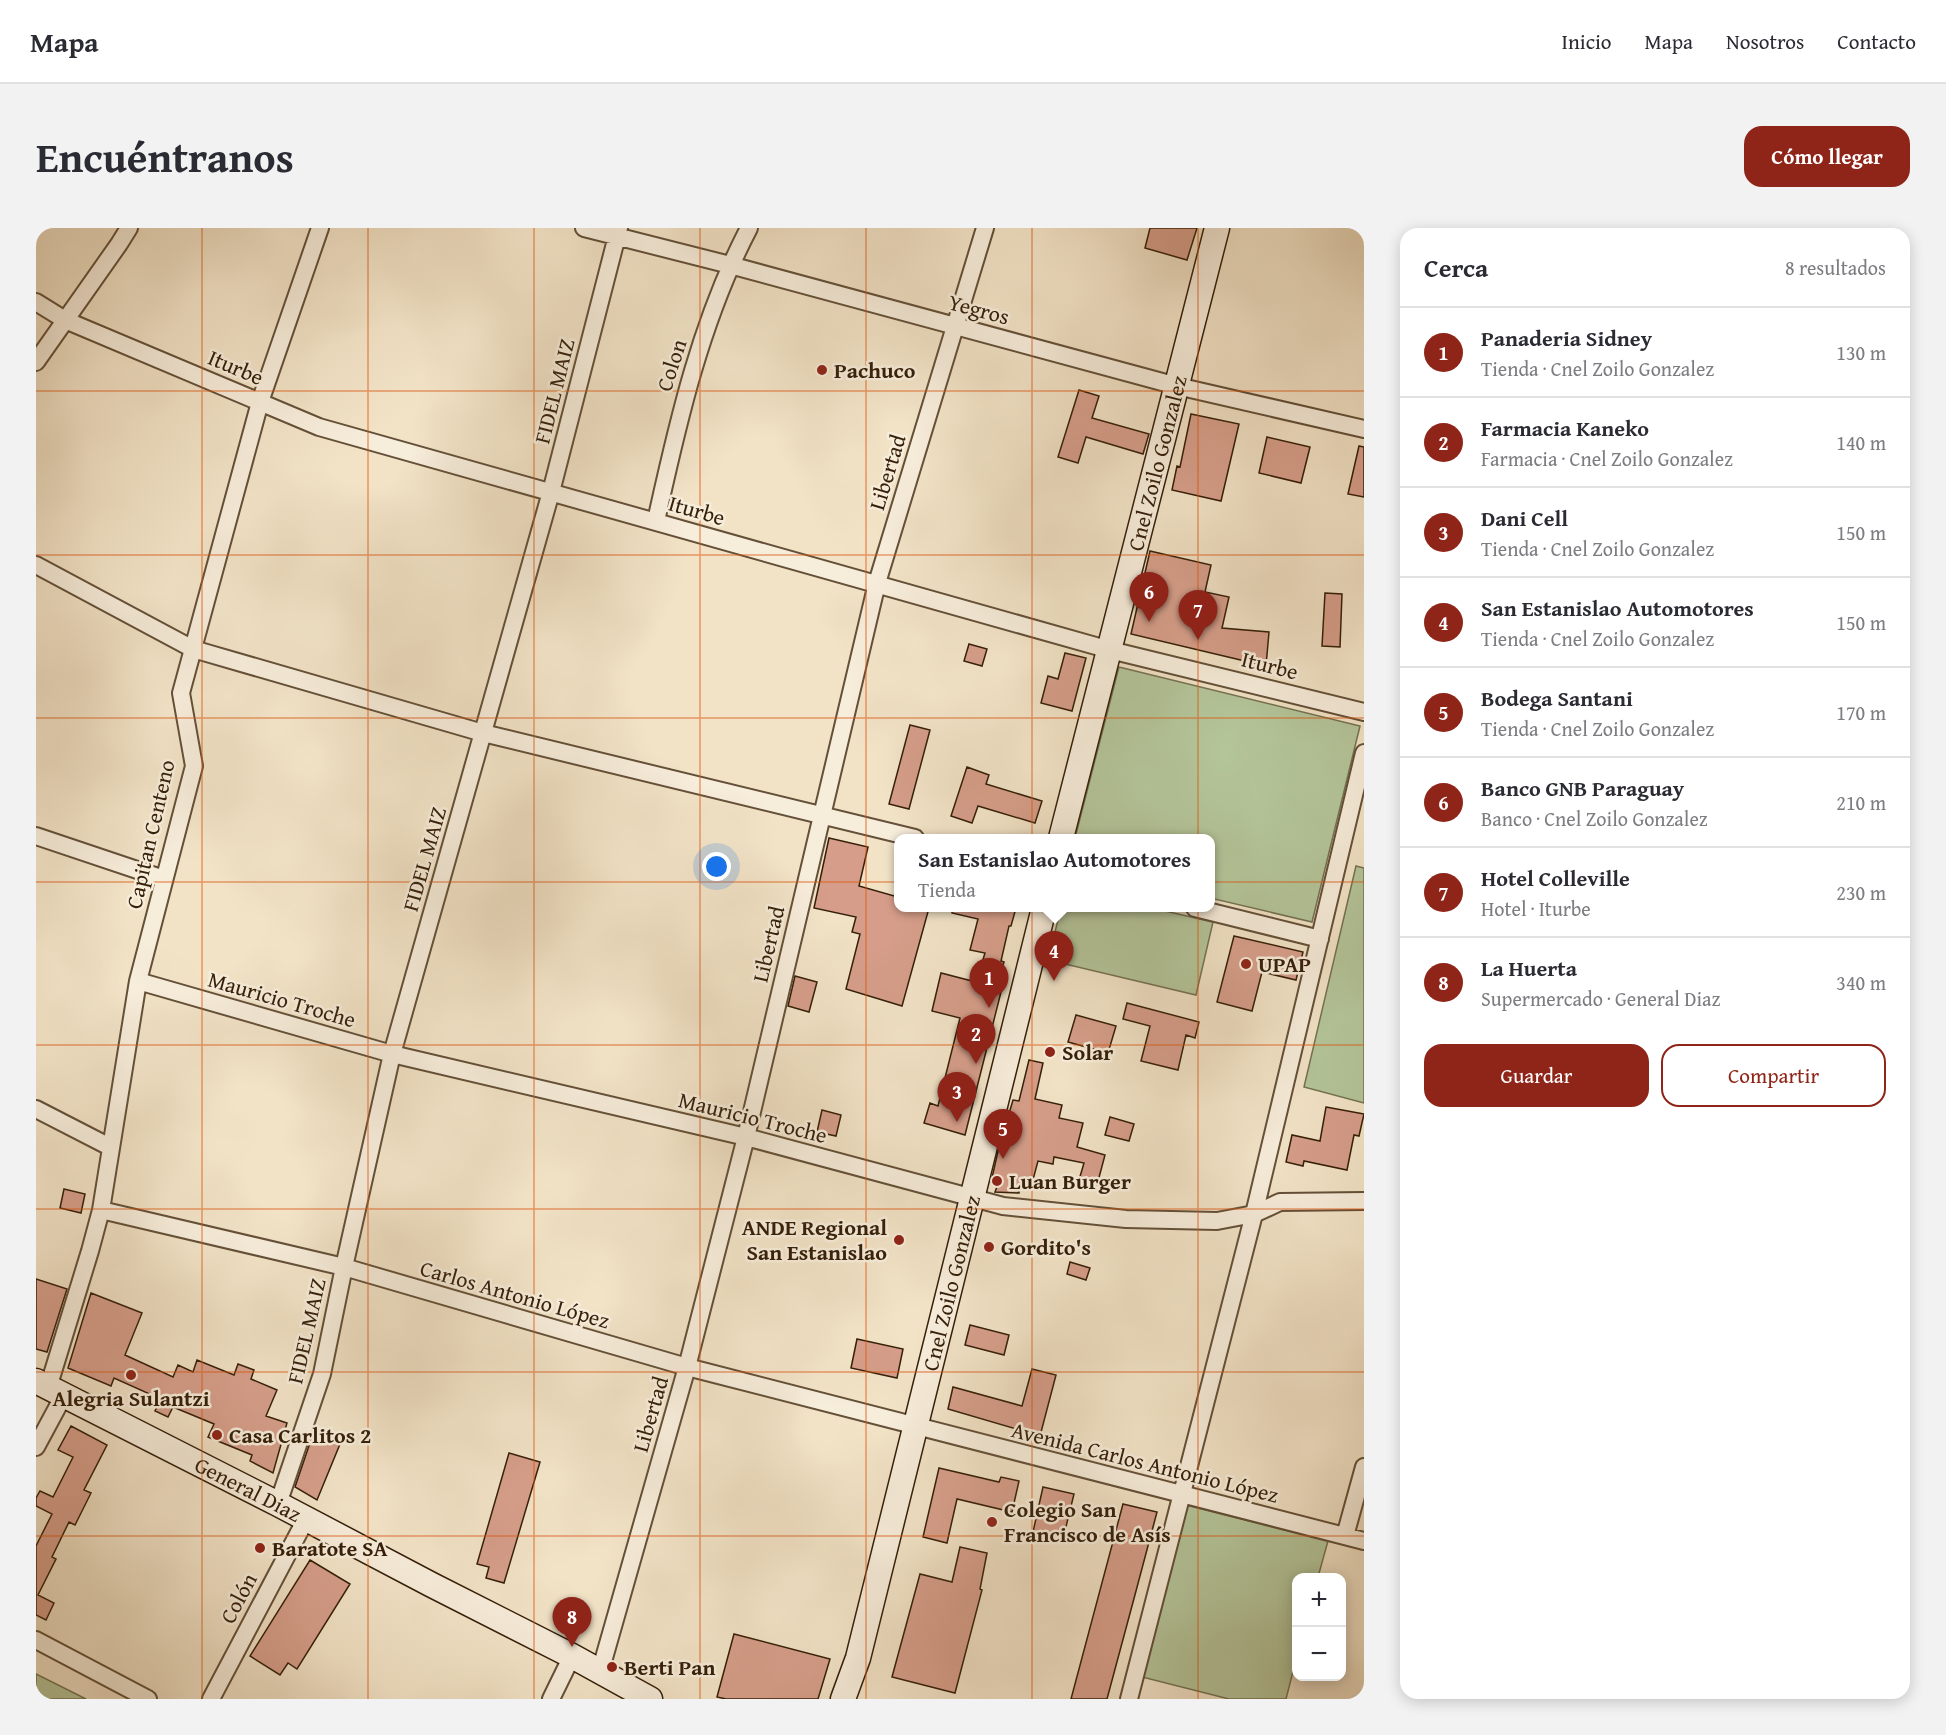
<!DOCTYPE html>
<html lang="es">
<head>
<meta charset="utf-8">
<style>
	body { margin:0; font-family:"Gentium Book Plus",serif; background:#f2f2f3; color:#2b2b33 }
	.controls { position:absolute; right:18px; bottom:18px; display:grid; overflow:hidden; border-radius:12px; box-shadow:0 3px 15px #0003 }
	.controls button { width:54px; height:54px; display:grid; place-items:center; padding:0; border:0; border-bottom:2px solid #e1e1e2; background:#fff; color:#2b2b33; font:30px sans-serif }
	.you { position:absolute; left:681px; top:639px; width:21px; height:21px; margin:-15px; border:4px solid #fff; border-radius:50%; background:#1a73e8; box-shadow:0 0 0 9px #1a73e833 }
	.badge { display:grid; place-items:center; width:39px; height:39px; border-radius:50%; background:#8f2418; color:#fff; font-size:20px; font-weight:700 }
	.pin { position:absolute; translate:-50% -50px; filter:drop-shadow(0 2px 3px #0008) }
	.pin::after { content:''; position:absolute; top:32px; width:21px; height:18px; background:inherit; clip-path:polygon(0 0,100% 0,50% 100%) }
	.popup { position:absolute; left:858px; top:606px; width:321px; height:78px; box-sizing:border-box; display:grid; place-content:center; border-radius:12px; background:#fff; filter:drop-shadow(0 2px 4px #0005); font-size:20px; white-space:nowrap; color:#7c7c81 }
	.popup b { font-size:22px; color:#2b2b33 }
	.popup::after { content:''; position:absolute; left:50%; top:100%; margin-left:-12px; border:12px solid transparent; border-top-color:#fff }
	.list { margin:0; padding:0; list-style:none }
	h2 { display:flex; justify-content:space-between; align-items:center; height:78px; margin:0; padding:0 24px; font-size:26px }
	h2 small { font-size:20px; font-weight:400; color:#7c7c81 }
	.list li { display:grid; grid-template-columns:39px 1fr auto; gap:18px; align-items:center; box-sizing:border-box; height:90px; padding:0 24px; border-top:2px solid #e1e1e2 }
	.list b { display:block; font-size:22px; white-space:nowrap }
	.list p { margin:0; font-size:20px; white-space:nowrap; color:#7c7c81 }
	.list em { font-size:20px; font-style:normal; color:#7c7c81 }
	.actions { display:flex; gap:12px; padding:18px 24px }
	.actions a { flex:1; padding:14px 0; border:2px solid #8f2418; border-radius:18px; text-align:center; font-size:21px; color:#8f2418 }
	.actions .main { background:#8f2418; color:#fff }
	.map { position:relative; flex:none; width:1328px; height:1471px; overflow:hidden; border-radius:18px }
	header { display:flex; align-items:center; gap:36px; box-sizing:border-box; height:84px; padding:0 30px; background:#fff; border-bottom:2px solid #e1e1e2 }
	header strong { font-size:28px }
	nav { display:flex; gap:33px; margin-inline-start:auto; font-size:21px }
	.intro { display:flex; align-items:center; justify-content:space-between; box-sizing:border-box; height:144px; padding:0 36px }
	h1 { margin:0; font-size:42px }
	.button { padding:15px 27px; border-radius:18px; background:#8f2418; color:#fff; font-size:21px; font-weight:700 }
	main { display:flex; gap:36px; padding:0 36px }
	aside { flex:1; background:#fff; border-radius:18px; box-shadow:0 3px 15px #0003 }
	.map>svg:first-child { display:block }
	.green { fill:#b4c59a; stroke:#747252; stroke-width:1.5 }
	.building { fill:#d69e8a; stroke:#351f09; stroke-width:1.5 }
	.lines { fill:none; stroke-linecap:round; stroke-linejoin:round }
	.street-casing { stroke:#645038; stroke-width:20 }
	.secondary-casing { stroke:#351f09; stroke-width:27 }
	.street { stroke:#f7eddb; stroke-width:16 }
	.secondary { stroke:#f7eddb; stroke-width:24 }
	.grid { fill:none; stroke:#df560c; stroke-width:1.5; stroke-opacity:0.55 }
	.poi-dot { fill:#8f2418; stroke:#f7eddb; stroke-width:2 }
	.labels { text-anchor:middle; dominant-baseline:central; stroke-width:5; stroke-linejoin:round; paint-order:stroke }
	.street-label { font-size:22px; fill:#351f09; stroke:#f7eddb }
	.poi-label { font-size:22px; font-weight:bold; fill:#351f09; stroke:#f7eddb; text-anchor:start }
</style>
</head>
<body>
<header>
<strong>Mapa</strong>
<nav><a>Inicio</a><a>Mapa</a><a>Nosotros</a><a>Contacto</a></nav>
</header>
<div class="intro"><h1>Encuéntranos</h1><a class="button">Cómo llegar</a></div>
<main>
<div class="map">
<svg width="1328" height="1471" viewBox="0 0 1328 1471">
	<rect width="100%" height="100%" fill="#f2e3c7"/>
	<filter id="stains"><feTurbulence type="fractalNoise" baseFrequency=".00333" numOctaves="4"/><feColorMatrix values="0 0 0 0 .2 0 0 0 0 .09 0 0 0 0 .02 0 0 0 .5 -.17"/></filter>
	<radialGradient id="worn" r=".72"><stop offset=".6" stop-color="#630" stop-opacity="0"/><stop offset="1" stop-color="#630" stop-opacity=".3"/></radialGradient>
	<path class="green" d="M1083,439l241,59 -48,196 -102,-24v-60h-135z
		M1320,638l8,2v235l-60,-16z
		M1025,680h91l61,14 -17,73 -148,-35z
		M1150,1277l142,36 -10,36 -22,1v82l-10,39h-57l-87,-22z
		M0,1446l50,25h-50z"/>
	<path class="building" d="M1114,0h47l-10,32 -42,-12z
		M1043,162l20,6 -7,22 57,16 -6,20 -57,-17 -8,26 -20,-6z
		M1155,186l48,10 -18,77 -49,-11 5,-24 3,1z
		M1231,209l43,10 -9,36 -42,-10z
		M1323,218l5,1v50l-16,-3z
		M1114,323l61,14 -6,27 24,5 -7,31 47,4 -3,34 -135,-32z
		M1289,365l17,1 -2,53 -18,-1z
		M933,416l18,5 -5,17 -18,-5z
		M1029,425l21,5 -14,53 -31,-8 7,-27 10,3z
		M874,497l20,5 -21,79 -20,-5z
		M931,539l22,8 -3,9 56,17 -7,22 -57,-17 -6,17 -21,-7z
		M793,610l39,9 -9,39 39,11v11h31l-27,98 -56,-17 14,-55 -8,-2 4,-15 -42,-9z
		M916,680h64l-5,18h-2l-8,35 3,1 -8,25 6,1 -37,147 -41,-12 6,-20 8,3 22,-88 -28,-7 9,-38 35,9 9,-29 -15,-3 8,-31 -26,-6z
		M1198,708l69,16 -7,28 -34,-8 -10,39 -35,-9z
		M759,748l22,6 -8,30 -21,-6z
		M1091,775l72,19 -4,16 -9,-3 -8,35 -37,-9 9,-35 -27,-7z
		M1040,787l40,11 -8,27 -40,-11z
		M993,832l14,3 -8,36 27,6 -3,13 24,5 -6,24 28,8 -8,30 -18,-5 5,-17 -30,-6 -1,7 -15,-3 -7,26 -12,-3v9l-24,-1 3,-8 -7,-2 8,-35 14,-47 6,1z
		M1290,879l38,7 -5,22 -5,-1 -7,35 -43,-9 -1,5 -17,-4 6,-27 28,6z
		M786,882l19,5 -5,21 -19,-4z
		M1074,889l24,7 -5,17 -24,-6z
		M28,961l21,5 -4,19 -21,-5z
		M1034,1034l20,6 -4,12 -19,-6z
		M0,1051l31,10 -20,63 -11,-3z
		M55,1065l51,20 -17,42 48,22 5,-12 15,7 4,-12 37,15 4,-11 16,6 -3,9 26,11 -11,26 21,7 -14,50 -23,-12 2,-6 -44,-18 6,-13 -41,-17 -5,10 -13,-6 6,-12 -47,-21 -3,8 -43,-18z
		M934,1097l39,10 -5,20 -39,-10z
		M821,1111l46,10 -6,29 -46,-10z
		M996,1141l24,6 -16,61 -92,-27 5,-22 69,19z
		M35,1198l36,19 -23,45 7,3 -16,32 -6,-3 -17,35 4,2 -18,36 16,8 -8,17 -10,-5v-69l16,-32 -16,-8v-8l4,-7 13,6 20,-40 -15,-7z
		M278,1203l26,13 -23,56 -22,-13z
		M473,1225l31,9 -36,121 -18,-5 3,-11 -12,-3z
		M903,1240l60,14 2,-5 18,4 -7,31 -55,-13 -10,44 -24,-6z
		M1007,1259l31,7 -11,45 -30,-7z
		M1087,1276l34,8 -21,79 -29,108h-36z
		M924,1319l27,6 -7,36 2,1 -27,103 -63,-16 28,-103 32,8z
		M274,1332l40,24 -53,85 -9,-6 -8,12 -30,-19z
		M698,1406l96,25 -12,40h-92l-9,-2z"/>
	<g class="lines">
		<g class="street-casing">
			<path id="street" d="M548,0l146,37 447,121 187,43
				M0,74l29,18 254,107 791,223 254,62
				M0,134l83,-118 10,-16
				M620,293c22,-100 45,-201 93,-293
				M0,337l157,84 290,84 432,105
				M0,608l128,43
				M1159,680l125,31
				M102,753l254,73 354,83 257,69 123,13 91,2 37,-7 26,-12 84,-1
				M0,881l74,38
				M65,982l243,57 343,100 677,174
				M12,1160l42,-137 11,-41 37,-229 56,-215 -13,-73 79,-291 60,-174
				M0,1219l28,-52
				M242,1276l44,-130 22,-107 48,-213 159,-562 68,-264
				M1309,1308l19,-69
				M0,1412l112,59
				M564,1444l87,-305 59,-230 131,-554 108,-355
				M175,1471l95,-180
				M515,1471l21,-43
				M1093,1471l125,-485 110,-461"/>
		</g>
		<g class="secondary-casing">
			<g id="secondary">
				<path id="s1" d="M1025,610l156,-610"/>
				<path id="s2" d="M0,1153l242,123 154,81 140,71 78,43"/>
				<path id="s3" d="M807,1471l15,-41 186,-750"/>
			</g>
		</g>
		<use href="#street" class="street"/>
		<use href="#secondary" class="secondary"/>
	</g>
	<path class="grid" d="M166,0v1471M332,0v1471M498,0v1471M664,0v1471M830,0v1471M996,0v1471M1162,0v1471M0,163h1328M0,327h1328M0,490h1328M0,654h1328M0,817h1328M0,981h1328M0,1144h1328M0,1308h1328"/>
	<g class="poi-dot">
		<circle cx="786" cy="142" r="6"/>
		<circle cx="1210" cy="736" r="6"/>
		<circle cx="1014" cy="824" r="6"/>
		<circle cx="961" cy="953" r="6"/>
		<circle cx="863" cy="1012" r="6"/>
		<circle cx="953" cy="1019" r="6"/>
		<circle cx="95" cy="1147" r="6"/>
		<circle cx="181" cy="1207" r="6"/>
		<circle cx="956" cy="1294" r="6"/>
		<circle cx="224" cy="1320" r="6"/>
		<circle cx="576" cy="1439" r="6"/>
	</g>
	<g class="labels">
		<g class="street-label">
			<text transform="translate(943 81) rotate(15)">Yegros</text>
			<text transform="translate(635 137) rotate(-72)">Colon</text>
			<text transform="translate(200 139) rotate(23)">Iturbe</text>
			<text transform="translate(518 163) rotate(-76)">FIDEL MAIZ</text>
			<text stroke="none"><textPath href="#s1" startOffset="387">Cnel Zoilo Gonzalez</textPath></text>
			<text transform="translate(851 244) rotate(-73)">Libertad</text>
			<text transform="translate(661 282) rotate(16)">Iturbe</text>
			<text transform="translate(1234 437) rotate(14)">Iturbe</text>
			<text transform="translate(114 606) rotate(-77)">Capitan Centeno</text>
			<text transform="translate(388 631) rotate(-74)">FIDEL MAIZ</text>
			<text transform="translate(732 716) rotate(-77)">Libertad</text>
			<text transform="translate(246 771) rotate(16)">Mauricio Troche</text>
			<text transform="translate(717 889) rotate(14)">Mauricio Troche</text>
			<text stroke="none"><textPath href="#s3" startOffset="430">Cnel Zoilo Gonzalez</textPath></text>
			<text transform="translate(479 1066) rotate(16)">Carlos Antonio López</text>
			<text transform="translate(270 1103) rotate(-77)">FIDEL MAIZ</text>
			<text transform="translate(614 1186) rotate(-74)">Libertad</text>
			<text transform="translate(1109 1234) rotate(14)">Avenida Carlos Antonio López</text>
			<text stroke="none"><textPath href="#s2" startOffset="238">General Diaz</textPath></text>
			<text transform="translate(202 1370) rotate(-62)">Colón</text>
		</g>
		<g class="poi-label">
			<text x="798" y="142">Pachuco</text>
			<text x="1222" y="736">UPAP</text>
			<text x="1026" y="824">Solar</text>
			<text x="973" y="953">Luan Burger</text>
			<text x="851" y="999" text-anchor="end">ANDE Regional<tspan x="851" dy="25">San Estanislao</tspan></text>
			<text x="965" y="1019">Gordito's</text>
			<text x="95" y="1170" text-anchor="middle">Alegria Sulantzi</text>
			<text x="193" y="1207">Casa Carlitos 2</text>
			<text x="968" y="1281">Colegio San<tspan x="968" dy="25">Francisco de Asís</tspan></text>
			<text x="236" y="1320">Baratote SA</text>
			<text x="588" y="1439">Berti Pan</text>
		</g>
	</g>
	<rect width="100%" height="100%" filter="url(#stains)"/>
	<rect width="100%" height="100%" fill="url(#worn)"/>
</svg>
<div class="controls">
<button>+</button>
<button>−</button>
</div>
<div class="you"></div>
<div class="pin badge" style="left:953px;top:780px">1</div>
<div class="pin badge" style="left:940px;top:836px">2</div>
<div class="pin badge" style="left:921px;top:894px">3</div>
<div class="pin badge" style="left:1018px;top:753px">4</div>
<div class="popup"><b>San Estanislao Automotores</b>Tienda</div>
<div class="pin badge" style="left:967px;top:931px">5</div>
<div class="pin badge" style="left:1113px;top:394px">6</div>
<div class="pin badge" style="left:1162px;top:412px">7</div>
<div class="pin badge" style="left:536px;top:1419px">8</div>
</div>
<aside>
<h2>Cerca<small>8 resultados</small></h2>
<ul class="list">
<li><span class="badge">1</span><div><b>Panaderia Sidney</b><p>Tienda · Cnel Zoilo Gonzalez</p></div><em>130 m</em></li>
<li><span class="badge">2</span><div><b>Farmacia Kaneko</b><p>Farmacia · Cnel Zoilo Gonzalez</p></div><em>140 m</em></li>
<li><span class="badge">3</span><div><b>Dani Cell</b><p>Tienda · Cnel Zoilo Gonzalez</p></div><em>150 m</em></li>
<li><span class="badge">4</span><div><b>San Estanislao Automotores</b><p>Tienda · Cnel Zoilo Gonzalez</p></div><em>150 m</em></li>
<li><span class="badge">5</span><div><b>Bodega Santani</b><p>Tienda · Cnel Zoilo Gonzalez</p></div><em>170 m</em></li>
<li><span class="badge">6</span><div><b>Banco GNB Paraguay</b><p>Banco · Cnel Zoilo Gonzalez</p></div><em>210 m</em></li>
<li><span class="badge">7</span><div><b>Hotel Colleville</b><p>Hotel · Iturbe</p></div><em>230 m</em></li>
<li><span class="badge">8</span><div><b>La Huerta</b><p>Supermercado · General Diaz</p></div><em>340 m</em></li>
</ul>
<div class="actions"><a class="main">Guardar</a><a>Compartir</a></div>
</aside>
</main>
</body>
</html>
